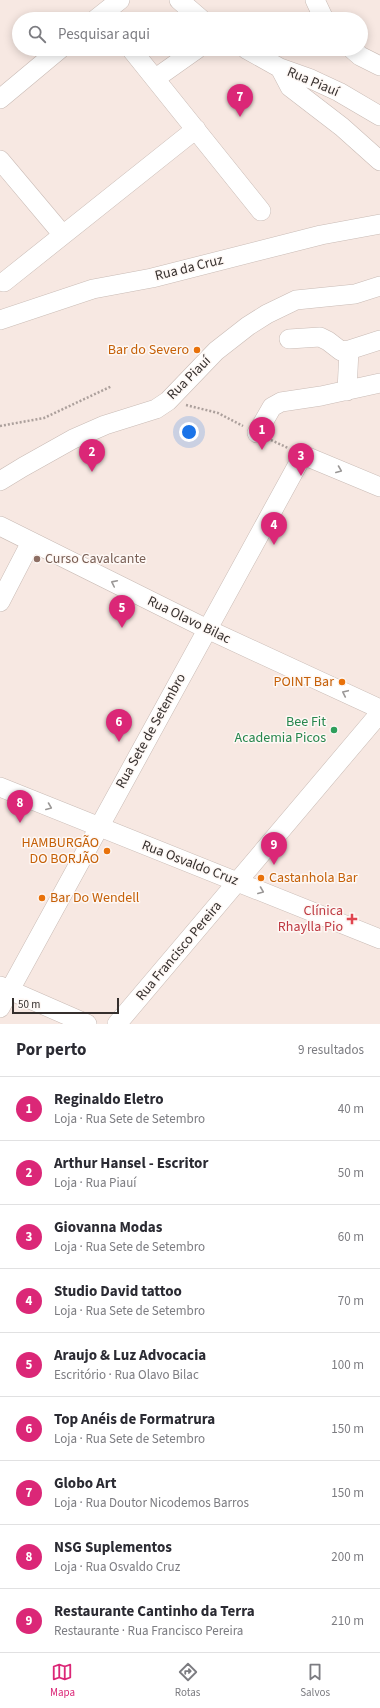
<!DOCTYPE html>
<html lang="pt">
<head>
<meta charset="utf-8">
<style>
	body { margin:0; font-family:"Source Sans 3",sans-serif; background:#f7f7f7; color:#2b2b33 }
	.scale { position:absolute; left:12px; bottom:10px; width:107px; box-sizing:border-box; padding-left:4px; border:2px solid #352f2d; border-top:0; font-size:11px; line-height:14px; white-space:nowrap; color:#352f2d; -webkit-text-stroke:3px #fef8f5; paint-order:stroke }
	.you { position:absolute; left:189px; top:432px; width:14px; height:14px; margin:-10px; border:3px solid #fff; border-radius:50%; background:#1a73e8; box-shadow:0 0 0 6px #1a73e833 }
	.badge { display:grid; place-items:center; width:26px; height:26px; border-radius:50%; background:#db2777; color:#fff; font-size:13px; font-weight:700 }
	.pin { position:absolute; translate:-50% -33px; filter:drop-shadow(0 1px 2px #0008) }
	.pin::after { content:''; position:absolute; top:21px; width:14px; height:12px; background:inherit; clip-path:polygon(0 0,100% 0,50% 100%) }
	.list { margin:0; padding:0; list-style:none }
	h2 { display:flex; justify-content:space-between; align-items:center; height:52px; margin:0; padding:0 16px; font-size:17px }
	h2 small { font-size:13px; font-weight:400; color:#7c7c81 }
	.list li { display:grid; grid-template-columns:26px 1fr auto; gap:12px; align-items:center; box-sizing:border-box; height:64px; padding:0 16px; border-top:1px solid #e1e1e2 }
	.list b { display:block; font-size:15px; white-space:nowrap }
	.list p { margin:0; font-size:13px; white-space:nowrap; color:#7c7c81 }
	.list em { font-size:13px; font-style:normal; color:#7c7c81 }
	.icon { flex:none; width:22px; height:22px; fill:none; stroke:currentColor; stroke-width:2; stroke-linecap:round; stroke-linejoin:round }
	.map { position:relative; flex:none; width:380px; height:1024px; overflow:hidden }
	.search { position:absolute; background:#fff; box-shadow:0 2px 10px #0003; left:12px; right:12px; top:12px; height:44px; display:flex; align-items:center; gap:10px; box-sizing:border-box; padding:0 14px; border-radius:22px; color:#7c7c81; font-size:15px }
	.sheet { height:628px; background:#fff }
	nav { display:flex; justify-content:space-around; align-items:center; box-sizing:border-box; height:56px; border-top:1px solid #e1e1e2; background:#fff; font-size:11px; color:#7c7c81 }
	nav a { display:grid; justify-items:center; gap:2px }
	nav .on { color:#db2777 }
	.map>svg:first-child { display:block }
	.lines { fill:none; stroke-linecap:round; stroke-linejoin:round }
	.minor-casing { stroke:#c9bbb5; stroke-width:20 }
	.path { stroke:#aca09c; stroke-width:2.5; stroke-dasharray:2 2; stroke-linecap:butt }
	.minor { stroke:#fff; stroke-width:19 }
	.oneway { stroke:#9a9796 }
	.food-dot { fill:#e8710a; stroke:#fef8f5; stroke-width:1.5 }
	.education-dot { fill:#8d6e63; stroke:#fef8f5; stroke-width:1.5 }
	.leisure-dot { fill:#2e9e5b; stroke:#fef8f5; stroke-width:1.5 }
	.health-dot { fill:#e0444e; stroke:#fef8f5; stroke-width:1.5 }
	.labels { text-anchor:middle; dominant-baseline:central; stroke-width:3; stroke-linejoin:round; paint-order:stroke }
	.street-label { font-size:14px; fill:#352f2d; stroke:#fef8f5 }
	.food-label { font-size:14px; fill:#c56008; stroke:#fef8f5; text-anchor:end }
	.education-label { font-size:14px; fill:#785e54; stroke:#fef8f5; text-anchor:start }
	.leisure-label { font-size:14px; fill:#27864d; stroke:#fef8f5; text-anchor:end }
	.health-label { font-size:14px; fill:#be3a42; stroke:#fef8f5; text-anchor:end }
</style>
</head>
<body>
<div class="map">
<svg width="380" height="1024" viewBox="0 0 380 1024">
	<rect width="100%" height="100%" fill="#f7e8e2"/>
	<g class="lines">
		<g class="minor-casing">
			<path id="minor" d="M179,0l22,19
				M315,0l9,19
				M96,19l24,-19
				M131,49l130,162
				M246,49l34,19 31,11 28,13 41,24
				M352,49l8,7 20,10
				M280,68l10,19 52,40 38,34
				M156,78l41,-29
				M0,99l60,-50
				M0,160l63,75
				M4,282l192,-153
				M0,320l93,-31 59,-11 169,-43 59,-11
				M289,339l31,-2 8,4 13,10 8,-1 31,-10
				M347,391l2,-41
				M257,433l15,-26 9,-5 40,-6 59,-13
				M0,481l23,-14 50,-28 32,-14 51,-16 12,-8 48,-50 32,-25 19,-12 29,-14 59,-6 25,-8
				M0,526l207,103 173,80
				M0,602l31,-60
				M0,787l380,152
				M0,986l87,38
				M0,1008l303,-553 77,32
				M117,1024l263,-311"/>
		</g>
		<path class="path" d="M186,405l32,8 25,13
			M0,426l44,-8 68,-32
			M271,440l17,8"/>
		<use href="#minor" class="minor"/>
	</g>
	<defs><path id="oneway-chevron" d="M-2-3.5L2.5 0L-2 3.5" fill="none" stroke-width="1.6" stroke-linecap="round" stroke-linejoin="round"/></defs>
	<g class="oneway">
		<use href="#oneway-chevron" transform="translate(339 470) rotate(22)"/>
		<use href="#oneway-chevron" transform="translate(114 583) rotate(-154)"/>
		<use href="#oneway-chevron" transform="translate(345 693) rotate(-155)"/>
		<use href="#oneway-chevron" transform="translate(49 807) rotate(22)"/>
		<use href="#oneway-chevron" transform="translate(261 891) rotate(22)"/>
	</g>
	<g class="food-dot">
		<circle cx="197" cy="350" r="4"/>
		<circle cx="342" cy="682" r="4"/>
		<circle cx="107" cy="851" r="4"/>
		<circle cx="261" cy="878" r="4"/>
		<circle cx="42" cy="898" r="4"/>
	</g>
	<circle class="education-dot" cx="37" cy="559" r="4"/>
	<circle class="leisure-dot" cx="334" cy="730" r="4"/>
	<path class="health-dot" d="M350 913h4v4h4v4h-4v4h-4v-4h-4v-4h4z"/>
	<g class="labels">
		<g class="street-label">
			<text transform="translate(313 82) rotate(23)">Rua Piauí</text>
			<text transform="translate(189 268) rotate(-14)">Rua da Cruz</text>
			<text transform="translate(189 378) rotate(-45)">Rua Piauí</text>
			<text transform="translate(189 620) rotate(26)">Rua Olavo Bilac</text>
			<text transform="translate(151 731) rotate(-61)">Rua Sete de Setembro</text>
			<text transform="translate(190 863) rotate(21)">Rua Osvaldo Cruz</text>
			<text transform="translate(179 951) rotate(-50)">Rua Francisco Pereira</text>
		</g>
		<g class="food-label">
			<text x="189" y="350">Bar do Severo</text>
			<text x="334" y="682">POINT Bar</text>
			<text x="99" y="843">HAMBURGÃO<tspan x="99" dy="16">DO BORJÃO</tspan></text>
			<text x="269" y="878" text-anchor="start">Castanhola Bar</text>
			<text x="50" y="898" text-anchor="start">Bar Do Wendell</text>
		</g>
		<g class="education-label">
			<text x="45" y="559">Curso Cavalcante</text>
		</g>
		<g class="leisure-label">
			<text x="326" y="722">Bee Fit<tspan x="326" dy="16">Academia Picos</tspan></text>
		</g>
		<g class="health-label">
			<text x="343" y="911">Clínica<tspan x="343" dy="16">Rhaylla Pio</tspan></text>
		</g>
	</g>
</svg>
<div class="scale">50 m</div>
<div class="you"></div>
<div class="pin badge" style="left:262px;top:450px">1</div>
<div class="pin badge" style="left:92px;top:472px">2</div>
<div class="pin badge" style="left:301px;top:476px">3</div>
<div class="pin badge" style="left:274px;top:545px">4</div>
<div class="pin badge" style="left:122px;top:628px">5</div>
<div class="pin badge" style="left:119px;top:742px">6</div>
<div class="pin badge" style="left:240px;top:117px">7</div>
<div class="pin badge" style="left:20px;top:823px">8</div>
<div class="pin badge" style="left:274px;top:865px">9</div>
<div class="search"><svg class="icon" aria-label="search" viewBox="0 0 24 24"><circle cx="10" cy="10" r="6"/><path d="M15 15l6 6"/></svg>Pesquisar aqui</div>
</div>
<section class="sheet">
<h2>Por perto<small>9 resultados</small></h2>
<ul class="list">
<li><span class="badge">1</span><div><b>Reginaldo Eletro</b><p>Loja · Rua Sete de Setembro</p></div><em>40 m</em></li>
<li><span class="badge">2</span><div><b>Arthur Hansel - Escritor</b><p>Loja · Rua Piauí</p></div><em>50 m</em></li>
<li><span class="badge">3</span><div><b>Giovanna Modas</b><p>Loja · Rua Sete de Setembro</p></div><em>60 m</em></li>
<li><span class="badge">4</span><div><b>Studio David tattoo</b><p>Loja · Rua Sete de Setembro</p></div><em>70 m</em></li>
<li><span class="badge">5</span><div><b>Araujo &amp; Luz Advocacia</b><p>Escritório · Rua Olavo Bilac</p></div><em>100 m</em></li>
<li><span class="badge">6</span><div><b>Top Anéis de Formatrura</b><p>Loja · Rua Sete de Setembro</p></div><em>150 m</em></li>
<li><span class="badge">7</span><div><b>Globo Art</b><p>Loja · Rua Doutor Nicodemos Barros</p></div><em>150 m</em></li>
<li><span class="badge">8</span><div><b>NSG Suplementos</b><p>Loja · Rua Osvaldo Cruz</p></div><em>200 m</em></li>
<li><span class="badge">9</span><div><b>Restaurante Cantinho da Terra</b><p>Restaurante · Rua Francisco Pereira</p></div><em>210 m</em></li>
</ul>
</section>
<nav>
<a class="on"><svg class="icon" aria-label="map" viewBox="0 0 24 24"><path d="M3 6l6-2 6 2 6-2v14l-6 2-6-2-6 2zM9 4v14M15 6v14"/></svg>Mapa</a>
<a><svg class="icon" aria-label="directions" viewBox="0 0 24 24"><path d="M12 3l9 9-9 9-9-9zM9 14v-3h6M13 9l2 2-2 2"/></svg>Rotas</a>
<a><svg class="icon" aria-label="saved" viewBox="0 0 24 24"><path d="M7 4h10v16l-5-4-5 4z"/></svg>Salvos</a>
</nav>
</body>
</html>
